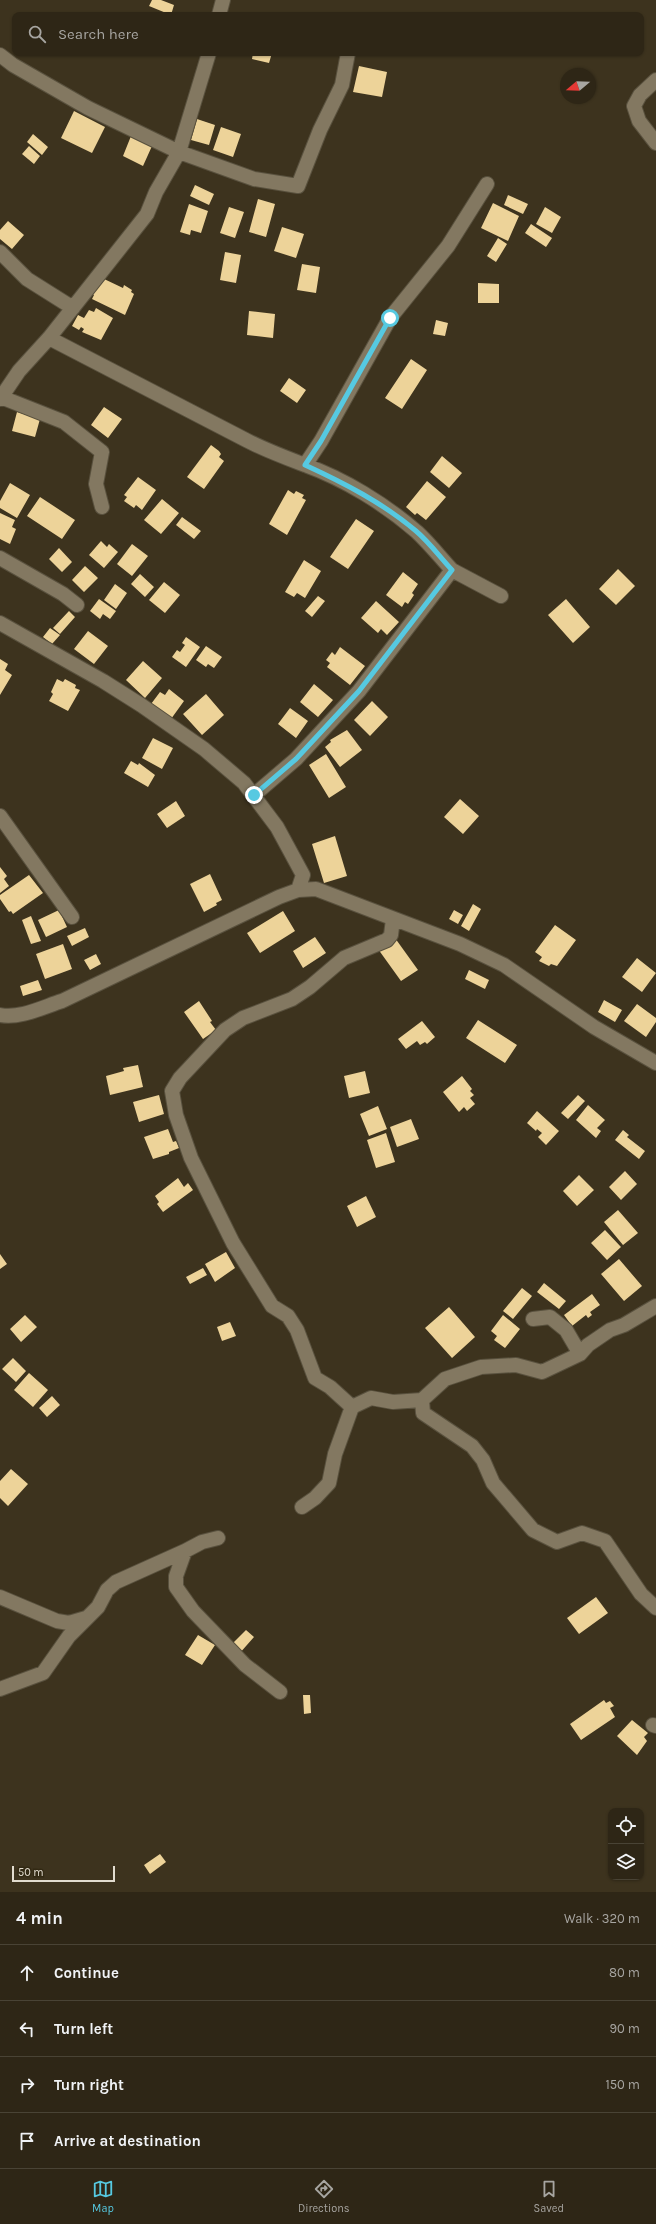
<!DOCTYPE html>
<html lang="en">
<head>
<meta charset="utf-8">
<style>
	body { margin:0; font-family:Karla,sans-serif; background:#362e1f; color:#f1f3f6 }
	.controls { position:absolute; right:12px; bottom:12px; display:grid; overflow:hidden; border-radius:8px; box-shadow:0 1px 3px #0004 }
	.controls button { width:36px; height:36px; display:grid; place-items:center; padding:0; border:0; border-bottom:1px solid #494335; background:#2e2616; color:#f1f3f6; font:20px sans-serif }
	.compass { position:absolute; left:560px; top:68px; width:36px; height:36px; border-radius:50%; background:#2e2616; box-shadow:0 1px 3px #0004; rotate:251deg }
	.scale { position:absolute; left:12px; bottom:10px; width:103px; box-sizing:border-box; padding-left:4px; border:2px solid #e2dccf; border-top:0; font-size:11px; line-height:14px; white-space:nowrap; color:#e2dccf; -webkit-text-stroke:3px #322914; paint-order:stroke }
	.stop { position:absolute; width:12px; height:12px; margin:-9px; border:3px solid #56c9e1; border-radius:50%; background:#fff }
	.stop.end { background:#56c9e1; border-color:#fff; box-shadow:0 1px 4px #0008 }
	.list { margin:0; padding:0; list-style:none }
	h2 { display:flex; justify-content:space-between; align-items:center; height:52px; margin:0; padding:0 16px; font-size:17px }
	h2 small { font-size:13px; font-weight:400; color:#a7a5a1 }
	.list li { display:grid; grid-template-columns:26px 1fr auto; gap:12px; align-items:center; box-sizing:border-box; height:56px; padding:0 16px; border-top:1px solid #494335 }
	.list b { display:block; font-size:15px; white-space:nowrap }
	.list em { font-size:13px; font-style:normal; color:#a7a5a1 }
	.icon { flex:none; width:22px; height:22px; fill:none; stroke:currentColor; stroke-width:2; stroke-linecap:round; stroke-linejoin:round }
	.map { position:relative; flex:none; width:656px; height:1892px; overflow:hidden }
	.search { position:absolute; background:#2e2616; box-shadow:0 1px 3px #0004; left:12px; right:12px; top:12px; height:44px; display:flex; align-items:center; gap:10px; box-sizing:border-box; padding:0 14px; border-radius:8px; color:#a7a5a1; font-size:15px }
	.sheet { height:276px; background:#2e2616 }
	nav { display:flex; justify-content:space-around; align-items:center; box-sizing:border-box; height:56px; border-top:1px solid #494335; background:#2e2616; font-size:11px; color:#a7a5a1 }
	nav a { display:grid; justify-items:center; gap:2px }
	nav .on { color:#56c9e1 }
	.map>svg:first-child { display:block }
	.building { fill:#edd399 }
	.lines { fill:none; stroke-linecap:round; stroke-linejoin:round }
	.minor-casing { stroke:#59513e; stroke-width:16 }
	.minor { stroke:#837861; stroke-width:14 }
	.route { stroke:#56c9e1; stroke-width:5 }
</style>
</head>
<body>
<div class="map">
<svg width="656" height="1892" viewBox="0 0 656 1892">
	<rect width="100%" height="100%" fill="#3d331e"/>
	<path class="building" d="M152,0h9l13,5 -3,10 -22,-9z
		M253,53h19l-3,10 -17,-4z
		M359,66l28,6 -5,25 -29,-5z
		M74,111l31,16 -13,26 -31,-15z
		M197,119l18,6 -6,20 -18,-5z
		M221,127l20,7 -8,23 -20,-7z
		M33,134l15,13 -6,8 -15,-13z
		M131,136l21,10 -9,20 -20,-10z
		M29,146l11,10 -6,8 -12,-10z
		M195,185l19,9 -5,11 -19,-9z
		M508,195l20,9 -5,10 -19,-9z
		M258,199l17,5 -9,33 -17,-5z
		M493,203l26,13 -11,25 -27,-13z
		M189,204l19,7 -7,22 -10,-3 -1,5 -10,-3z
		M229,207l15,5 -9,26 -15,-5z
		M545,207l16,10 -9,16 -16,-9z
		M8,221l16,14 -12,14 -12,-10v-9z
		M531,224l21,14 -6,9 -21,-14z
		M282,227l22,7 -8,24 -22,-7z
		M498,238l9,6 -11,18 -9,-6z
		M225,252l16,3 -5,28 -16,-3z
		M302,264l18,3 -4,26 -19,-3z
		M102,278l21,10 1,-3 8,5 -1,2 3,2 -9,21 -33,-16 2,-4 -5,-3z
		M478,283l21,1v19h-21z
		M96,308l17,10 -12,22 -19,-8 2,-3 -3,-2 -2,3 -7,-4 6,-11 6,3 5,-8 5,2z
		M249,311l26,3 -2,24 -26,-3z
		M436,320l12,3 -3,13 -12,-2z
		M411,359l16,11 -25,39 -17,-11z
		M289,378l17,12 -9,13 -17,-12z
		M104,407l18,12 -14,19 -17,-13z
		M17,412l23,7 -5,18 -23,-6z
		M211,445l8,6 2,3 -2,3 5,4 -20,28 -17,-12z
		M442,456l20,17 -13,15 -19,-16z
		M138,477l18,13 -14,20 -6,-5 -2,3 -10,-7 3,-4 -3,-2z
		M427,481l19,16 -20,23 -9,-7 -2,2 -9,-8z
		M10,483l20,12 -13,23 -17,-10v-7z
		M288,490l6,4 2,-3 8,4 -2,3 4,2 -19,35 -18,-11z
		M40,497l35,23 -13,19 -35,-23z
		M162,499l17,14 -18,21 -17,-14z
		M0,513l15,7 -3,7 4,2 -6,15 -10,-5z
		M182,517l19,14 -7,8 -18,-14z
		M356,519l18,12 -26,38 -18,-12z
		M101,541l6,6 2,-3 9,8 -14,16 -15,-13z
		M132,544l16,12 -16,20 -15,-12z
		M59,548l13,14 -10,10 -13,-13z
		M304,560l17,11 -16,27 -8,-5 -3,4 -9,-5z
		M85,566l13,12 -14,14 -12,-12z
		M618,569l17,17 -19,19 -17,-16z
		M403,572l15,12 -6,9 2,2 -6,9 -3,-2 -3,5 -16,-12z
		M140,574l14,13 -9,10 -14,-13z
		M164,582l16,13 -15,18 -16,-13z
		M115,584l12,9 -11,16 -12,-9z
		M318,596l7,5 -13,16 -7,-6z
		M99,599l17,12 -6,8 -7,-5 -3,5 -10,-8z
		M566,599l24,28 -17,16 -25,-28z
		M376,601l23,21 -12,13 -6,-6 -3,4 -17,-15z
		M69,611l6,6 -15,17 -7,-6z
		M50,628l10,7 -8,9 -9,-7z
		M88,631l20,15 -14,18 -20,-15z
		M186,637l14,10 -14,20 -14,-10 5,-7 3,2 5,-7 -3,-2z
		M206,646l16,11 -8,11 -6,-4 -2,3 -10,-7z
		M340,647l25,19 -15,19 -23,-18 3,-4 -4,-3 6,-8 3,3z
		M0,659l8,5 -3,6 7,5 -12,20z
		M143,661l19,17 -17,20 -19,-18z
		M57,679l6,3 2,-3 11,6 -1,3 5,2 -12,21 -19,-10 4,-7 -2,-2z
		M314,684l19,16 -15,17 -18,-15z
		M169,689l15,12 -13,18 -20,-15 9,-12 5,3z
		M206,694l18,21 -22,20 -19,-21z
		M372,701l16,16 -18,19 -16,-16z
		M290,708l18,13 -12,17 -18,-14z
		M347,730l15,20 -22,17 -15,-20 6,-5 -1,-2z
		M153,738l20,10 -11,21 -20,-11z
		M326,754l20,33 -17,11 -20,-33z
		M131,761l7,4 1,-2 16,12 -7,12 -24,-14z
		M460,799l19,17 -16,18 -19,-17z
		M176,801l9,15 -18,12 -10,-14z
		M335,836l12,40 -23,7 -12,-39z
		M0,867l7,9 -3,3 5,7 -9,7z
		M210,874l12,26 -6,3 1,2 -13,7 -14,-28z
		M29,875l14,18 -30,21 -2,-3 -2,1 -9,-13v-4z
		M473,904l8,5 -12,22 -8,-5z
		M59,910l8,17 -21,10 -8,-17z
		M454,910l9,5 -5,9 -9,-5z
		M283,911l12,20 -35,22 -13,-20z
		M31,916l10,25 -10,3 -9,-24z
		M555,925l21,15 -19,26 -6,-2 -2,2 -10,-5 3,-4 -7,-5z
		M85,928l4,9 -17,9 -5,-10z
		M315,937l11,16 -23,15 -10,-17z
		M395,938l23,32 -17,11 -23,-32z
		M63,944l9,25 -27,10 -9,-25z
		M96,954l5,10 -11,6 -6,-10z
		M637,958l19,15 -14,19 -20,-15z
		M469,970l20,10 -4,9 -20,-10z
		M38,980l4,10 -19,6 -3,-10z
		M604,1000l18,10 -7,12 -17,-10z
		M199,1001l13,20 -2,1 6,8 -13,9 -19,-27z
		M637,1004l19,14v4l-10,15 -22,-16z
		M478,1020l39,25 -12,18 -39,-25z
		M422,1021l13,16 -8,7 -2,-2 -5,3 -3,-4 -11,8 -8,-10z
		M138,1065l5,22 -33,8 -4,-19 18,-5 -1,-3z
		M365,1071l5,22 -21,5 -5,-22z
		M462,1076l10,13 -2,2 4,4 -4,3 5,6 -8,7 -3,-4 -5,5 -16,-20z
		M159,1095l5,19 -25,8 -6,-20z
		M578,1095l7,6 -17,18 -7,-6z
		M588,1105l17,15 -8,8 4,3 -5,7 -20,-18z
		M378,1106l9,23 -18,7 -9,-22z
		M537,1111l22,20 -13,14 -8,-8 4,-4 -5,-4 -1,2 -9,-8z
		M411,1119l8,20 -22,8 -7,-20z
		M168,1129l5,13 3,-1 3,7 -10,4v2l-16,5 -9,-22z
		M623,1130l6,5 -2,2 18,14 -6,8 -24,-19z
		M386,1133l9,29 -19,6 -9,-28z
		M625,1171l12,13 -16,16 -12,-13z
		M579,1175l15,15 -17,16 -14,-15z
		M178,1178l6,9 4,-4 5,7 -30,22 -6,-8 2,-2 -4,-6z
		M366,1196l10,21 -19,10 -10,-21z
		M618,1210l20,23 -15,12 -19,-23z
		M605,1230l16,17 -14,13 -16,-17z
		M226,1252l9,16 -20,14 -10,-18z
		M0,1254l7,10 -7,5z
		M619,1259l23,27 -18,15 -23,-27z
		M203,1268l4,7 -17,9 -4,-7z
		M544,1283l22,18 -7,8 -22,-17z
		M522,1288l10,8 -19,23 -10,-8z
		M592,1294l8,11 -10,7 2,3 -4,3 -2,-3 -14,11 -8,-11z
		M449,1307l26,30 -23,21 -27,-30z
		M25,1315l12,12 -16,15 -11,-13z
		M503,1315l17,14 -15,19 -11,-8 3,-4 -6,-5z
		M230,1322l6,14 -14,5 -5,-14z
		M13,1358l13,13 -10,11 -14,-13z
		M29,1373l19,17 -15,17 -19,-17z
		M52,1396l8,9 -13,12 -8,-9z
		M11,1469l17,15 -20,22 -8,-8v-17z
		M596,1597l12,16 -29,21 -12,-16z
		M246,1630l8,7 -15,17 -9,-8z
		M198,1635l17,10 -13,20 -17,-10z
		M303,1695h7l1,18 -7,1z
		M604,1700l2,3 4,-2 4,5 -4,2 5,9 -34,23 -11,-16z
		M632,1720l16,13 -4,4 3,4 -10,14 -20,-19z
		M160,1854l6,8 -16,12 -6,-9z"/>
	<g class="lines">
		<g class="minor-casing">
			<path id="minor" d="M219,15l4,-15
				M0,55l13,10 75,43 91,44 75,27 44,7 22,-56 22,-45 6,-32
				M656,80l-16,15 -6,11 5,15 17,22
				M0,252l27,27 46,29
				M49,338l197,102c19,10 38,17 59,25 39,14 80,39 112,67 12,11 23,25 35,38
				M1,397l63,25 38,30 -6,32 6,23
				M0,399l19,-28 30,-33 98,-124 9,-22 23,-40 30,-99
				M305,465l16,-24 69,-123 58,-72 39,-62
				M0,558l63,36 14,11
				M0,623l103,58 38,24 63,44 40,34 33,44 26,48 -5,15
				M254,795l42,-36 63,-68 93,-121 49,26
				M0,816l72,101
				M0,1015c20,4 43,-8 62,-14l217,-104 19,-7 18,-1 144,55 44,21 90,62 62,36
				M533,1319l17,-2 16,13 14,24
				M422,1400l23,-21 36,-12 35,-2 26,7 38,-18 8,-9 22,-15 14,-5 32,-19
				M352,1407l-22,-20 -15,-9 -18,-48 -9,-14 -16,-10 -39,-63 -42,-85 -15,-43 -4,-24 8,-13 45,-48 18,-12 49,-19 18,-12 34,-29 43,-18 4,-5 2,-16
				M302,1507l13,-9 14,-15 6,-29 17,-47 19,-9 22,4 29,-2 1,13 49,33 11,14 10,23 40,47 24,12 25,-9 23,8 36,53 15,14
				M218,1538l-16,4 -17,9 -9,25v11l17,24 52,54 35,27
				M0,1597l57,24 12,2 17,-5
				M0,1689l43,-16 26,-37 29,-29 9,-17 9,-8 69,-31
				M653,1725l3,1"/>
		</g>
		<use href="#minor" class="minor"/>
	</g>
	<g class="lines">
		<path class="route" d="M254,795l42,-36 63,-68 93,-121c-12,-13 -23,-28 -36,-39 -33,-28 -72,-48 -111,-66l16,-24 69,-123"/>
	</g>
</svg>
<div class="controls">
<button><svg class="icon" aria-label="locate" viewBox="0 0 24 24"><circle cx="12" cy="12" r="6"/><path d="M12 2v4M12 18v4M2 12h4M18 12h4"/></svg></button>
<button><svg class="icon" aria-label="layers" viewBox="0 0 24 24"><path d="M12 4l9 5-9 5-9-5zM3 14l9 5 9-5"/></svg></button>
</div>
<svg class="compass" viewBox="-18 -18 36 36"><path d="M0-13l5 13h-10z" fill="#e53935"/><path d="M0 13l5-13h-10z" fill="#a7a5a1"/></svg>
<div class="scale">50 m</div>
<div class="stop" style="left:390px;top:318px"></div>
<div class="stop end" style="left:254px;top:795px"></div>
<div class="search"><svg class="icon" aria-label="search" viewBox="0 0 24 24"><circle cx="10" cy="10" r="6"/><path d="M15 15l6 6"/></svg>Search here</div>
</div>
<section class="sheet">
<h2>4 min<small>Walk · 320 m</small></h2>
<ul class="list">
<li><svg class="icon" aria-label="ahead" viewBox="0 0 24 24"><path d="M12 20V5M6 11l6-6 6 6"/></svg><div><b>Continue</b></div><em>80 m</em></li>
<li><svg class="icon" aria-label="left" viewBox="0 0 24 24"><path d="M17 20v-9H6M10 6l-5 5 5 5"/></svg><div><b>Turn left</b></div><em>90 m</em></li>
<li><svg class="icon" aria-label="right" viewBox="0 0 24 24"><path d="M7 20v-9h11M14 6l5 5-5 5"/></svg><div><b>Turn right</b></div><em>150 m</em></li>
<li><svg class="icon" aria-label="arrive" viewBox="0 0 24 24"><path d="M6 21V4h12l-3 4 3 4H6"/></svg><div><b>Arrive at destination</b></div></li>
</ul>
</section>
<nav>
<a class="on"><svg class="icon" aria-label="map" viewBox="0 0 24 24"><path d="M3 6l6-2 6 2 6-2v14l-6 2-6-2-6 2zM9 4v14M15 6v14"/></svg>Map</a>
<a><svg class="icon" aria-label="directions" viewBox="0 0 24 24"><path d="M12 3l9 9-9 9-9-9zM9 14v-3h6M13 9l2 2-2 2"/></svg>Directions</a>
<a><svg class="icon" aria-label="saved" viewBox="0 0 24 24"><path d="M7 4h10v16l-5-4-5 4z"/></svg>Saved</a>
</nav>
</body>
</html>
